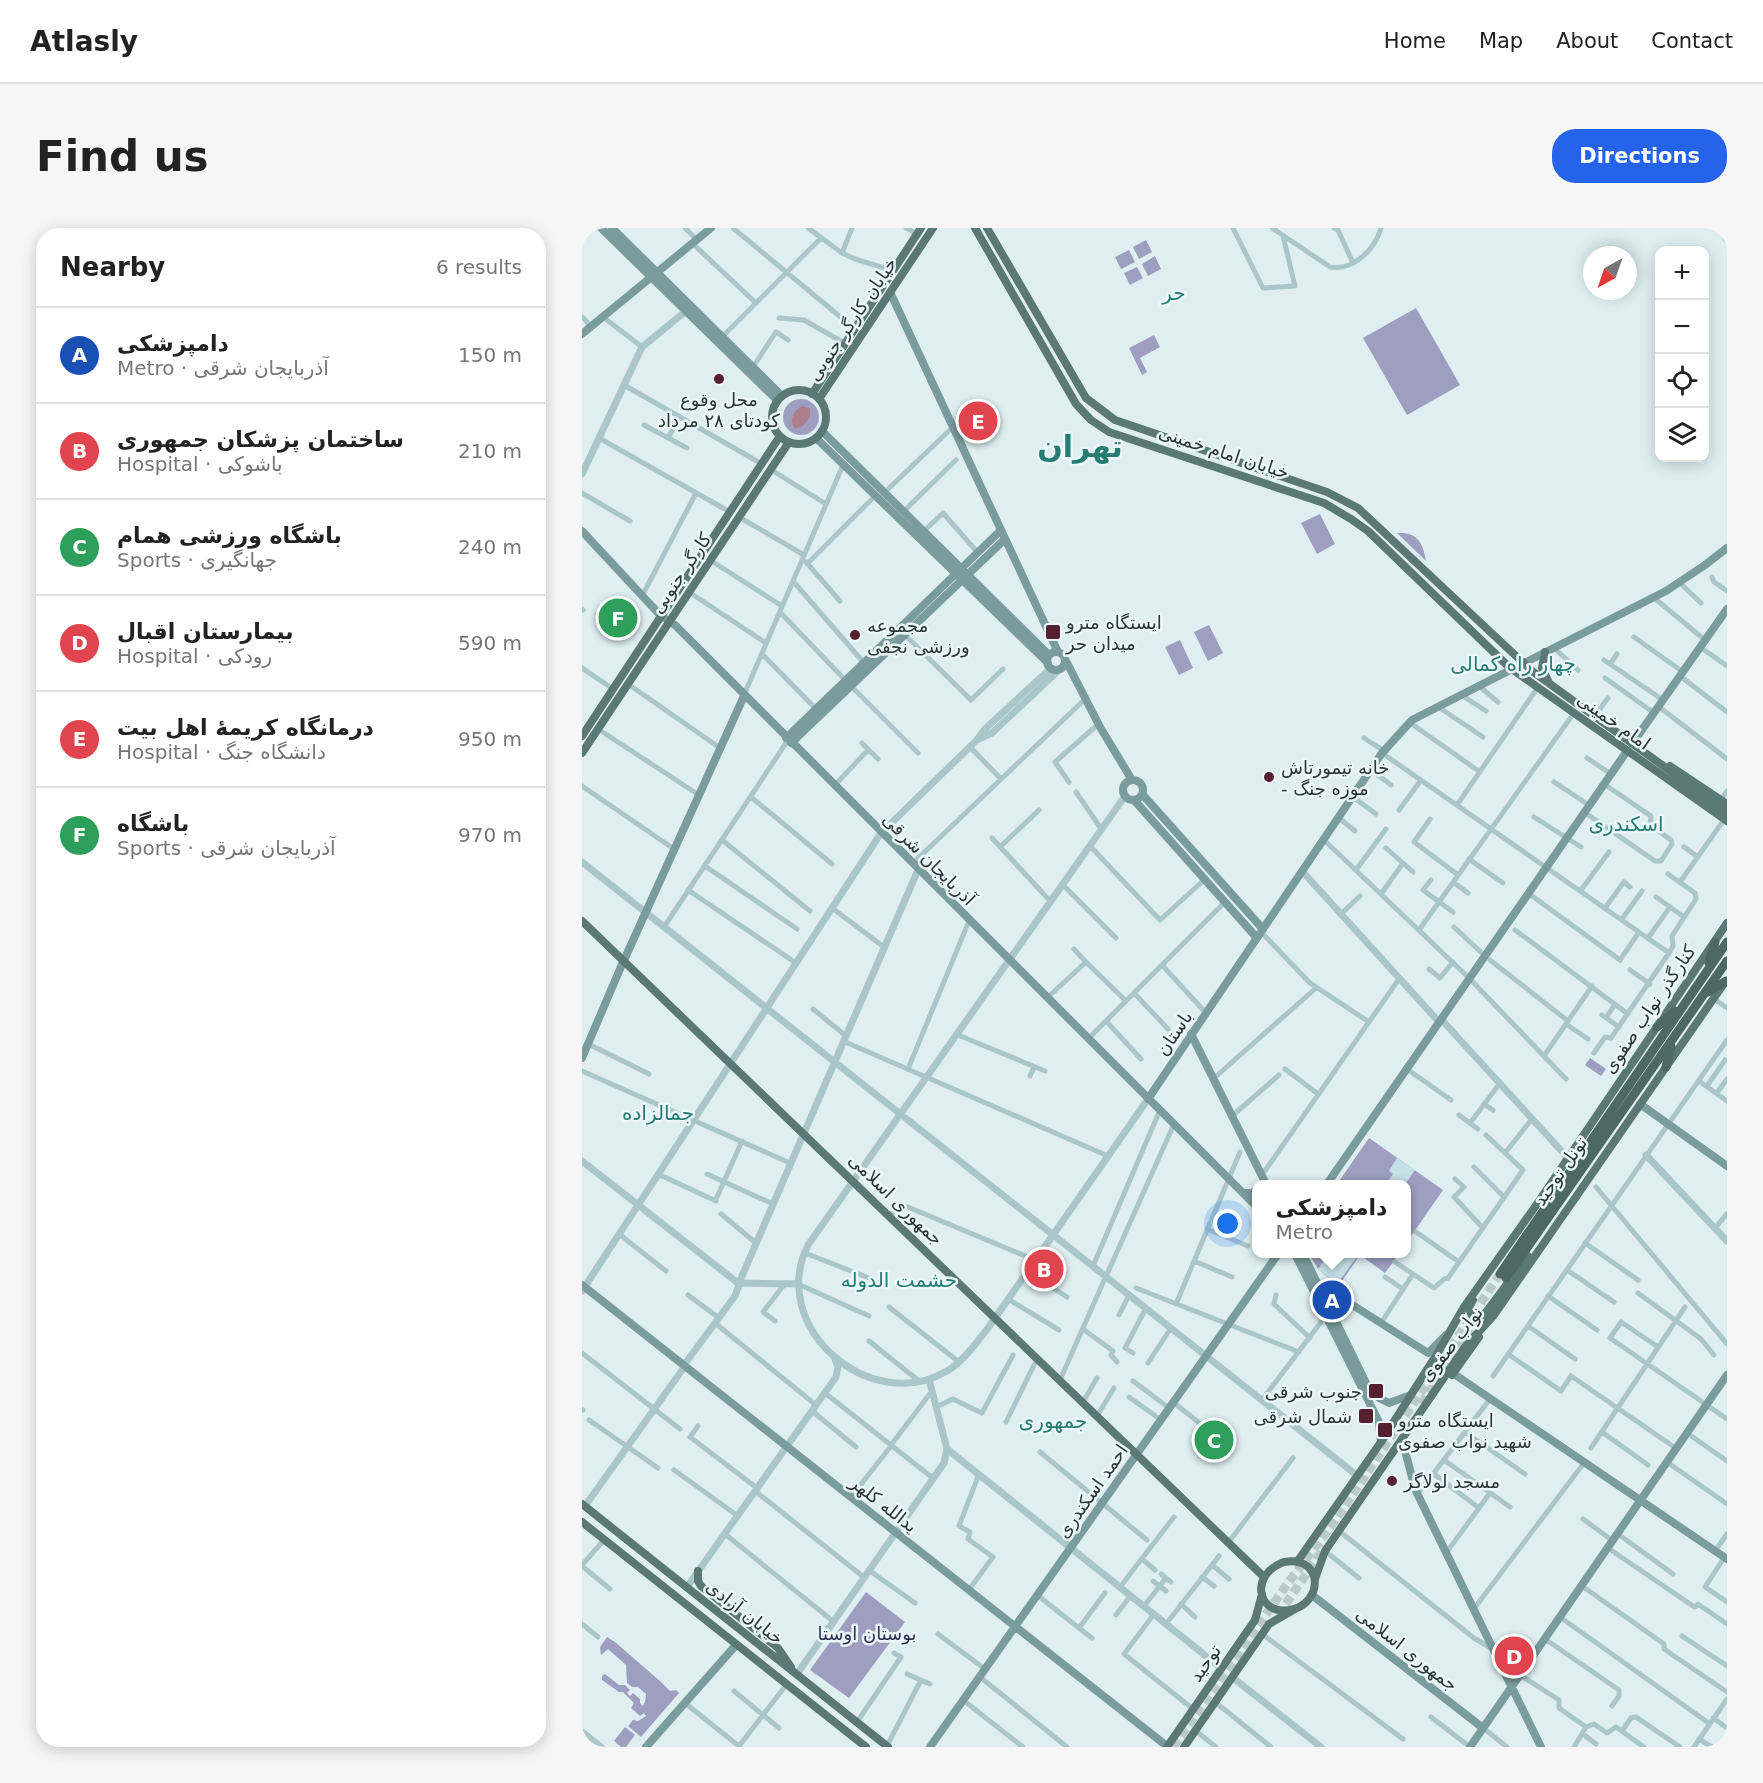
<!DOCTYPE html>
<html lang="en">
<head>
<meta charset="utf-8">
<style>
	body { margin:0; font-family:"DejaVu Sans",Cairo,sans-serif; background:#f6f6f6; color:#222 }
	.controls { position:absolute; right:18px; top:18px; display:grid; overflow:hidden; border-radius:12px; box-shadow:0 3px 15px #0003 }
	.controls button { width:54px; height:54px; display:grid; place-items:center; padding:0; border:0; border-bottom:2px solid #e0e0e0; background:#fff; color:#222; font:30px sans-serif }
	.compass { position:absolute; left:1001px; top:18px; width:54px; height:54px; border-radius:50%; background:#fff; box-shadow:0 3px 15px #0003; rotate:220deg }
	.you { position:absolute; left:646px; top:996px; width:21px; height:21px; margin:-15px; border:4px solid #fff; border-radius:50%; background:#1a73e8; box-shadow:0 0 0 9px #1a73e833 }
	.badge { display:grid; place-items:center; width:39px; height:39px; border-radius:50%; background:#2563eb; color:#fff; font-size:20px; font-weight:700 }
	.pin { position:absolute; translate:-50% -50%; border:3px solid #fff; box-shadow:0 2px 6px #0006 }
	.popup { position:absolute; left:670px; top:952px; width:159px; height:78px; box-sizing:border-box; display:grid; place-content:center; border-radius:12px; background:#fff; filter:drop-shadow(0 2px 4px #0005); font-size:20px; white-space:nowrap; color:#767676 }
	.popup b { font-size:22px; color:#222 }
	.popup::after { content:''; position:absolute; left:50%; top:100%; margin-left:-12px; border:12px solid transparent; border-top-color:#fff }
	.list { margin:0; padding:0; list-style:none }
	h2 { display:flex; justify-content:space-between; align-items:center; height:78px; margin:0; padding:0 24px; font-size:26px }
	h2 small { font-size:20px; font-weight:400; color:#767676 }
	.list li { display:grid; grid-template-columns:39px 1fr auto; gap:18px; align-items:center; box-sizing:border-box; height:96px; padding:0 24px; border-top:2px solid #e0e0e0 }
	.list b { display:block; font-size:22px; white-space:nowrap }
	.list p { margin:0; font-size:20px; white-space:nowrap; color:#767676 }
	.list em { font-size:20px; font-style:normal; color:#767676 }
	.icon { flex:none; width:33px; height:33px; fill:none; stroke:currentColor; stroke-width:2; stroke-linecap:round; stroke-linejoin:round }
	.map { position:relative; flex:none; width:1145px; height:1519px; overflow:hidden; border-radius:24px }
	header { display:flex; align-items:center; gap:36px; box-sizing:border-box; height:84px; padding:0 30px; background:#fff; border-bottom:2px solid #e0e0e0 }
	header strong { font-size:28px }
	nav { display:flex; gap:33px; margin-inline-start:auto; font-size:21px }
	.intro { display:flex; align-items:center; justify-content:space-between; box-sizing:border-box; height:144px; padding:0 36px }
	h1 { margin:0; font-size:42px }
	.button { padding:15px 27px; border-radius:24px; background:#2563eb; color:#fff; font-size:21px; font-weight:700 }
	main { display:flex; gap:36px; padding:0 36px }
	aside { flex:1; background:#fff; border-radius:24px; box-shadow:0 3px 15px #0003 }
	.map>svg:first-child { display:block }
	.green { fill:#9e9fc0 }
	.plaza { fill:#c5e1e8 }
	.water { fill:#ad7e8d }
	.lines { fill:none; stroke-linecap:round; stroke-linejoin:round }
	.trunk-tunnel { stroke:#bac9cc; stroke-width:9; stroke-dasharray:9 4.5; stroke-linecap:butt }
	.minor { stroke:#aac6c9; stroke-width:5 }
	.tertiary { stroke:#aac6c9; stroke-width:7 }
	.secondary { stroke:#7b9c9d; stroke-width:8 }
	.primary { stroke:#5b7877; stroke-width:8 }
	.trunk { stroke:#4e6866; stroke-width:9 }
	.poi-dot { fill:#562030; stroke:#eaf6f9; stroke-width:2 }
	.labels { text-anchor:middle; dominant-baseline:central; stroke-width:5; stroke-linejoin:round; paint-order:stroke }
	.street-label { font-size:18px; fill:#293736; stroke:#eaf6f9 }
	.poi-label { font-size:18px; fill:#293736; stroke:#eaf6f9; text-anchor:start }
	.park-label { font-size:18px; fill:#2e2e54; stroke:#eaf6f9 }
	.neighbourhood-label { font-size:20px; fill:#257c72; stroke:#eaf6f9 }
	.town-label { font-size:30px; font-weight:bold; fill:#257c72; stroke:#eaf6f9 }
</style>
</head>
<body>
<header>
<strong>Atlasly</strong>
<nav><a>Home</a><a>Map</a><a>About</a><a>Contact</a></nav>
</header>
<div class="intro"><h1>Find us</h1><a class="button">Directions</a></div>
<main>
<aside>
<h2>Nearby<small>6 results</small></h2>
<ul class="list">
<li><span class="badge" style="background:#1a4fb4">A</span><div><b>دامپزشکی</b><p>Metro · آذربایجان شرقی</p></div><em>150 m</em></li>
<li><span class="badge" style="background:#e0444e">B</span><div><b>ساختمان پزشکان جمهوری</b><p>Hospital · باشوکی</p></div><em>210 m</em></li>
<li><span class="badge" style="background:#2e9e5b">C</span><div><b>باشگاه ورزشی همام</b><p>Sports · جهانگیری</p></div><em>240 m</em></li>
<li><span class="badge" style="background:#e0444e">D</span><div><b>بیمارستان اقبال</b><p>Hospital · رودکی</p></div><em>590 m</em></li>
<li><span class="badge" style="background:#e0444e">E</span><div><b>درمانگاه کریمهٔ اهل بیت</b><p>Hospital · دانشگاه جنگ</p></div><em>950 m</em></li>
<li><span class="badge" style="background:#2e9e5b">F</span><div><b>باشگاه</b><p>Sports · آذربایجان شرقی</p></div><em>970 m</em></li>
</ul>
</aside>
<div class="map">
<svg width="1145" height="1519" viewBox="0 0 1145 1519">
	<rect width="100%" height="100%" fill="#deeef1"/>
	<path class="green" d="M564,12l6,12 -13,7 -6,-12z
		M547,22l6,12 -14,7 -6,-12z
		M573,28l6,13 -13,7 -6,-12z
		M555,39l6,11 -13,7 -6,-12z
		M834,80l44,77 -53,30 -44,-77z
		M572,107l6,12 -20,11 7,14 -5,3 -13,-27z
		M201 189a18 18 0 1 1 36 0a18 18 0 1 1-36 0Z
		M738,286l15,30 -18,10 -16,-31z
		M815,305c20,-1 26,9 29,28z
		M627,397l14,28 -15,8 -14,-29z
		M598,412l13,28 -14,7 -14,-28z
		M1008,830l16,11 -5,7 -16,-11z
		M787,910l74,52 -36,52v-58h-70z
		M727,1026h90l-14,19 -25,-18 -20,29 -3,1 -19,-16z
		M284,1364l39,30 -56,76 -39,-28z
		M25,1409l8,5 46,40 9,9 6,-1 3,3 -38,44 -13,-11 5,-6 5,1 8,-5 -2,-3 -4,3 -9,-8 3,-5 -11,-11h-4l-17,-12v-4l3,-2 14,11h6l5,5 -3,3 3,3 3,-3 7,6v4l3,3 2,-4 1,-8 -8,-7h-6l-5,-4 -1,-18 -18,-16 -7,6 -1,-8z
		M43,1499l10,8 -9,12h-5l-7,-6z"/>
	<path class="plaza" d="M815,930l18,12 -9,13 -4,-2 -2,3h-14l7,-10 -4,-3z
		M747,1026h30l-22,30 -19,-15z"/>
	<path class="water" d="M220,178l8,2v9l-7,9 -8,3c-7,-9 -1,-18 7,-23z"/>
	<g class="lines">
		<path class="trunk-tunnel" d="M839,1176l63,-93
			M696,1387l47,-68
			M591,1519l115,-164 46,-61 166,-248"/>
		<path class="minor" d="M103,0l12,12
			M151,0l122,101
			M226,0l34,25 13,6 39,12
			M324,0l12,6
			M651,0l30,60 32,-2 -12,-50
			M690,0l58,39c24,4 45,-18 51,-39
			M752,0l4,2 15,33
			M110,15l64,60
			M260,25l10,-25
			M0,89l9,9
			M21,89l39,30
			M197,90l25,2 42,24
			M140,109l99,-99
			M171,139l23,-35 12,8
			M42,157l138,79
			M62,197l43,23
			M17,210l131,74
			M86,210l12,-21
			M188,241l56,35
			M303,264l68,-65
			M0,265l48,28
			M322,283l52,-51
			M157,289l65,38
			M342,303l19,-18 35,40
			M128,332l72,46
			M224,334l34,39
			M226,335l67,-67
			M1130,349l2,5 13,9
			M211,353l71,82
			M1097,354l22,21
			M107,364l77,51
			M60,368l54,-103
			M1071,369l52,43
			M0,381l1,1
			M198,384l66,69
			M323,407l66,65 32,-31
			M1052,409l49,35
			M971,419l25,23
			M1118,419l27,19
			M180,426l54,55
			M1022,432l59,40
			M1028,436l7,-10
			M0,440l31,21
			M1098,448l47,36
			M1023,450l49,35
			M46,456l92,64
			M896,457l20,17
			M269,458l67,67
			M878,466l26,17
			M162,467l99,-230
			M855,478l46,31
			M1076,478l69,53
			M1012,489l14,-19
			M827,494l71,50
			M16,501l101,66
			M782,510l20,13
			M280,515l16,16
			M388,519l31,32
			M800,525l287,200
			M1005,530l24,16
			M789,542l20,15
			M487,554l-14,-20 40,-35
			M972,554l35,23
			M0,558l92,63
			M252,558l34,-36
			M494,564l26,38
			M169,569l81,67
			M771,569l23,17
			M1139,572l6,-9
			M875,577l81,-118
			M817,582l22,-30
			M1002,584l71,49h6l11,-17 -1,-4 -21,-15 1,-9 -47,-32
			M952,589l47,30
			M757,590l16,13
			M848,591l-16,23 44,33
			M410,610l59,64
			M140,612l88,71
			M742,612l145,138 97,101
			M508,618l70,74 44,-40
			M418,619l39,-37
			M1102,619l14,10
			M804,620l27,24
			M887,631l34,24
			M330,636l170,-162
			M123,638l92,63
			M774,642l30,-41
			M849,652l-8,10 30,22
			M871,654l15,11
			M1098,654l41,-58
			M481,657l53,53
			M106,662l108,73
			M999,662l28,-38
			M946,665l92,67 19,-28
			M799,666l22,-31
			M1074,669l28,20
			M250,680l52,39
			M1023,680l19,-26 6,5
			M759,686l19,-18
			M1040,691l20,-28
			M82,699l124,-187
			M872,699l31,29
			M837,702l155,-217
			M933,702l113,84
			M679,704l49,51 59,39
			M1066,710l22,-31
			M492,721l12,13
			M908,732l78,61
			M580,737l44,48
			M847,741l11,9 13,-16
			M1048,742l20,14
			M552,765l34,36
			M465,770l39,-36 40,39
			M1132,771l13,9
			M231,781l33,27
			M1020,787l17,12
			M1024,790l9,-14
			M524,793l35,38
			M984,796l22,15
			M376,807l87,36
			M506,811l136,-136
			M261,813l265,115
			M6,816l61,30
			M1012,825l11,-16 6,1 58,-85 4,-7 -1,-10 24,-37 -1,-6 -27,-19
			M962,828l48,-70
			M326,841l61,-148
			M703,841l33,25
			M825,841l44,31
			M0,843l208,92
			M448,848l4,-9
			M631,851l103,-91
			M1117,853l28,20
			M1125,858l18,-26
			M1135,865l10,-14
			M902,876l9,6
			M877,887l19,14
			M650,888l47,-41
			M888,895l30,-40
			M923,925l27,-34
			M892,939l30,30
			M76,946l58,27
			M125,946l66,30
			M680,947l137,-196
			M873,951l9,8 -10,10 29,31
			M1014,959l131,157
			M135,969l25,-56
			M139,986l35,29
			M307,988l10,-9 4,-2 132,55
			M1133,1000l12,-14
			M625,1001l41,17
			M834,1004l43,30
			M37,1006l47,37
			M1003,1015l53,37
			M223,1025l64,25
			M612,1033l38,16
			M813,1034l39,26 10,-9 4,-1 75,-108 -37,-35
			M511,1038l67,-156
			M985,1042l47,32
			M446,1043l39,26
			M526,1044l66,-148
			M803,1049l18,12
			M216,1056l71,32
			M554,1060l163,64
			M1056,1065l63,46 13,16
			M106,1067l31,23
			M694,1067l-2,9 36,34
			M966,1068l49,34
			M426,1071l51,31
			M594,1076l64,-152
			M307,1079l70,55
			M537,1087l10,-20
			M193,1093l-12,-9 21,-27
			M133,1095l101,82
			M799,1095l32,-49
			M946,1098l47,33
			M501,1101l30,22 -2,4 6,7
			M287,1113l50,40
			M1076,1119l-37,-25 -11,16 117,81
			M0,1125l98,76
			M551,1125l-8,-5 21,-40
			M926,1126l53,37 10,-15 106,73
			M566,1135l23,-35
			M911,1148l234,-336
			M478,1152l46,-104
			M551,1153l36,27
			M243,1165l109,86
			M547,1169l32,23
			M680,1172l59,-78
			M501,1174l14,-24
			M591,1174l29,23
			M354,1179l17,-8 29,14 31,-58
			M0,1182h1
			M230,1183l44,36
			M515,1188l17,-28
			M7,1192l69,48
			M424,1194l31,-63
			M116,1198l-8,11 67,51
			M883,1204l60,42
			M1020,1204l46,33
			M1105,1205l40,28
			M309,1217l41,-54
			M1009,1220l94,-141
			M458,1224l107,88
			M862,1232l66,47
			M1085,1234l60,42
			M92,1242l64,46
			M852,1246l45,34
			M173,1263l110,87
			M835,1267l73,-96
			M269,1269l40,-51
			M1001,1291l30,22
			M757,1303l135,107 18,11
			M143,1306l109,88
			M1036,1306l55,40
			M646,1315l65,-85
			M1026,1320l82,56 5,3 3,-3 29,20
			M743,1323l34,27
			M1133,1323l12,-17
			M864,1325l44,-60
			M1142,1330l-19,29 22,15
			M560,1331l13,11
			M0,1337l22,-25
			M630,1337l17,14
			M0,1338l28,23
			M288,1343l45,32
			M579,1346l10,8
			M620,1349l12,9
			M571,1353l13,10
			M1000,1358l82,58v5l63,43
			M538,1359l54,-70
			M387,1362l24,-33 -25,-18 2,-7 -11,-6 20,-52
			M455,1367l42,33 26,-35
			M599,1376l14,13
			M562,1378l22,-28
			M891,1382l111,-147
			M572,1386l-30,40 69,55
			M534,1387l15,-20
			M978,1389l150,107
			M0,1396l16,13
			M584,1396l53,-68
			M497,1400l13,10
			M356,1406l47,35
			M680,1406l141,105
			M1100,1408l45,30
			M963,1411l74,51v6l-7,10
			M325,1446l23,10
			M938,1447l39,25v8l27,19
			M398,1449l87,70
			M152,1463l45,37
			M381,1472l60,47
			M633,1474l56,45
			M103,1475l55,44
			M849,1489l39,30
			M1131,1490l14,10
			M275,1494l44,-65 -7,-4
			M1004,1499l8,-3 13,9 9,-6 28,20
			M901,1500l24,19
			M614,1503l20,16
			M1040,1503l9,-13 5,-1 44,30
			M1001,1506l13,10
			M1117,1511l13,8
			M157,1518l48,-62
			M305,1518l34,-66
			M992,1519l12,-20
			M1112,1519l33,-48"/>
		<path class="tertiary" d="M1139,0l6,12
			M0,246l60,-127 44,-36
			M397,511l13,-6 68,-64
			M543,568l-317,449c-41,83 63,171 139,126 17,-10 29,-28 41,-43l160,-229
			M0,634l777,615
			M720,643l137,151
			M859,791l126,138
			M1064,927l81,86
			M0,933l156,122 60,1
			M0,1063l299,-458 95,-92 10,-13 65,-60
			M102,1137l51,-69 7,-20 176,-406
			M365,1221l274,219
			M3,1278l100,-140
			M105,1359l149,-210 2,-10 -3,-8
			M215,1446l147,-211 3,-14 -18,-70
			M650,1449l89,70
			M0,1504l19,15"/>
		<path class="secondary" d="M19,0l176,172
			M30,0l170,168
			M308,64l168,360
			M0,106l129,-106
			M240,203l227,224
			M234,210l232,225
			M0,303l79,85 14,9 582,582
			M465 433a9 9 0 1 1 18 0a9 9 0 1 1-18 0Z
			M482,429l36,70 32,53
			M204,510l215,-208
			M209,515l214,-204
			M1050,516l95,-135
			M541 562a10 10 0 1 1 20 0a10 10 0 1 1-20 0Z
			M560,566l121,135
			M552,572l123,138
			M609,806l75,150
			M0,830l38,-89 124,-273
			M566,871l234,-346 30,-33 254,-129 39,-26 22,-17
			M1058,876l87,62
			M745,956l300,-433
			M661,965h9l5,-3
			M713,1026l84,168 2,20
			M721,1026l66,135 10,9 10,5 22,-8
			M736,1055l110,70 18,-18
			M0,1057l586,462
			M872,1146l273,185
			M820,1211l13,50 126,258
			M730,1367l171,133
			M64,1519l90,-102
			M348,1519l348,-493
			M888,1519l257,-372"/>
		<path class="primary" d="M393,0l101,176 15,16 18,12 215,71 27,16 17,12 141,136 218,154
			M405,0l99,170 29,22 212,72 31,16 174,163 195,141
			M190 189a27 27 0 1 1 54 0a27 27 0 1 1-54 0Z
			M230,166l109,-166
			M237,171l114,-171
			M963,424l-3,16 7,15
			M0,508l198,-300
			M0,525l207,-311
			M1088,538l57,38
			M0,693l682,656
			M891,1072l-4,7 2,7 5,3 8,-2 44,-59
			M870,1147l27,-38
			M0,1276l306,243
			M0,1294l284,225
			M702,1334c40,-7 40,42 6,48 -32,6 -42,-35 -6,-48z
			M715,1334l84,-120 56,-88 27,-47 73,-103 190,-281
			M116,1343v10l3,5 77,62 13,19
			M733,1351l10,-28 140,-204 29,-32 231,-333
			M585,1519l88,-127 7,-26
			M602,1519l85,-123 26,-15"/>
		<path class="trunk" d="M1127,735l6,-21
			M1126,764l18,-11
			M1075,799l18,-16
			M1084,839l5,-21
			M918,1046l227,-332
			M924,1050l221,-317"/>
	</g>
	<g class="poi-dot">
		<circle cx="137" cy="151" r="6"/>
		<rect x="463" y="396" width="16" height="16" rx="3"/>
		<circle cx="273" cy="407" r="6"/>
		<circle cx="687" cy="549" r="6"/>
		<rect x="786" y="1155" width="16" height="16" rx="3"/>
		<rect x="776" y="1180" width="16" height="16" rx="3"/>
		<rect x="795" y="1194" width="16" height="16" rx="3"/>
		<circle cx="810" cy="1253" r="6"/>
	</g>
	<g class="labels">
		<g class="street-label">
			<text transform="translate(270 91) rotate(-56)">خیابان کارگر جنوبی</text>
			<text transform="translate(642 224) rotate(18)">خیابان امام خمینی</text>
			<text transform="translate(99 345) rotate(-56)">کارگر جنوبی</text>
			<text transform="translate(1032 493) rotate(35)">امام خمینی</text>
			<text transform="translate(347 631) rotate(45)">آذربایجان شرقی</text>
			<text transform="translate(1067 781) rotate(-56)">کنارگذر نواب صفوی</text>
			<text transform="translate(592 805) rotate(-56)">باستان</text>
			<text transform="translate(978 943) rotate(-55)">تونل توحید</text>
			<text transform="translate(314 971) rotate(44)">جمهوری اسلامی</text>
			<text transform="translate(869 1116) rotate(-52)">نواب صفوی</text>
			<text transform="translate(510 1263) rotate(-55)">احمد اسکندری</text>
			<text transform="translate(302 1276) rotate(38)">یدالله کلهر</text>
			<text transform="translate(163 1384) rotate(38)">خیابان آزادی</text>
			<text transform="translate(825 1421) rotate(38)">جمهوری اسلامی</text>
			<text transform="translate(623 1435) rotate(-55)">توحید</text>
		</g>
		<g class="poi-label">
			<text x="137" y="171" text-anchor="middle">محل وقوع<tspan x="137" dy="21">کودتای ۲۸ مرداد</tspan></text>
			<text x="484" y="394">ایستگاه مترو<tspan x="484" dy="21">میدان حر</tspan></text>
			<text x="285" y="397">مجموعه<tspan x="285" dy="21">ورزشی نجفی</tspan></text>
			<text x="699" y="539">خانه تیمورتاش<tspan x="699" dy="21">- موزه جنگ</tspan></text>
			<text x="780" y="1163" text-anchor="end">جنوب شرقی</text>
			<text x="770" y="1188" text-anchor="end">شمال شرقی</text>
			<text x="816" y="1192">ایستگاه مترو<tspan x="816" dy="21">شهید نواب صفوی</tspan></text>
			<text x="822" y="1253">مسجد لولاگر</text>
		</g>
		<g class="park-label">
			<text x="285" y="1405">بوستان اوستا</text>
		</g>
		<g class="neighbourhood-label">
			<text x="592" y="65">حر</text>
			<text x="931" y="436">چهار راه کمالی</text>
			<text x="1044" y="596">اسکندری</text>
			<text x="76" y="885">جمالزاده</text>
			<text x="317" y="1052">حشمت الدوله</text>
			<text x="471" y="1193">جمهوری</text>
		</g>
		<g class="town-label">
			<text x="498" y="218">تهران</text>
		</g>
	</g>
</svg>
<div class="controls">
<button>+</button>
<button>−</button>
<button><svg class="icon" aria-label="locate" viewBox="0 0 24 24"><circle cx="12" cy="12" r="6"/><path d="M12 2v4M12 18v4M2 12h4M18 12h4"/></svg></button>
<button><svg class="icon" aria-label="layers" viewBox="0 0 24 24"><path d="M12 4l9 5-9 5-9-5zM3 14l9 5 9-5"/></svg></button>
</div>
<svg class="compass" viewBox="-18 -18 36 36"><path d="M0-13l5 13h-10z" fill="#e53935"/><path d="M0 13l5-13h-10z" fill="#767676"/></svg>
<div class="you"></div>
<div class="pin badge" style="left:750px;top:1072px;background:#1a4fb4">A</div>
<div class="popup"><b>دامپزشکی</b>Metro</div>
<div class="pin badge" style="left:462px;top:1041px;background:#e0444e">B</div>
<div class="pin badge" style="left:632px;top:1212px;background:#2e9e5b">C</div>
<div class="pin badge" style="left:932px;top:1428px;background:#e0444e">D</div>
<div class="pin badge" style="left:396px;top:193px;background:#e0444e">E</div>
<div class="pin badge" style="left:36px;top:390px;background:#2e9e5b">F</div>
</div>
</main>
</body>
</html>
